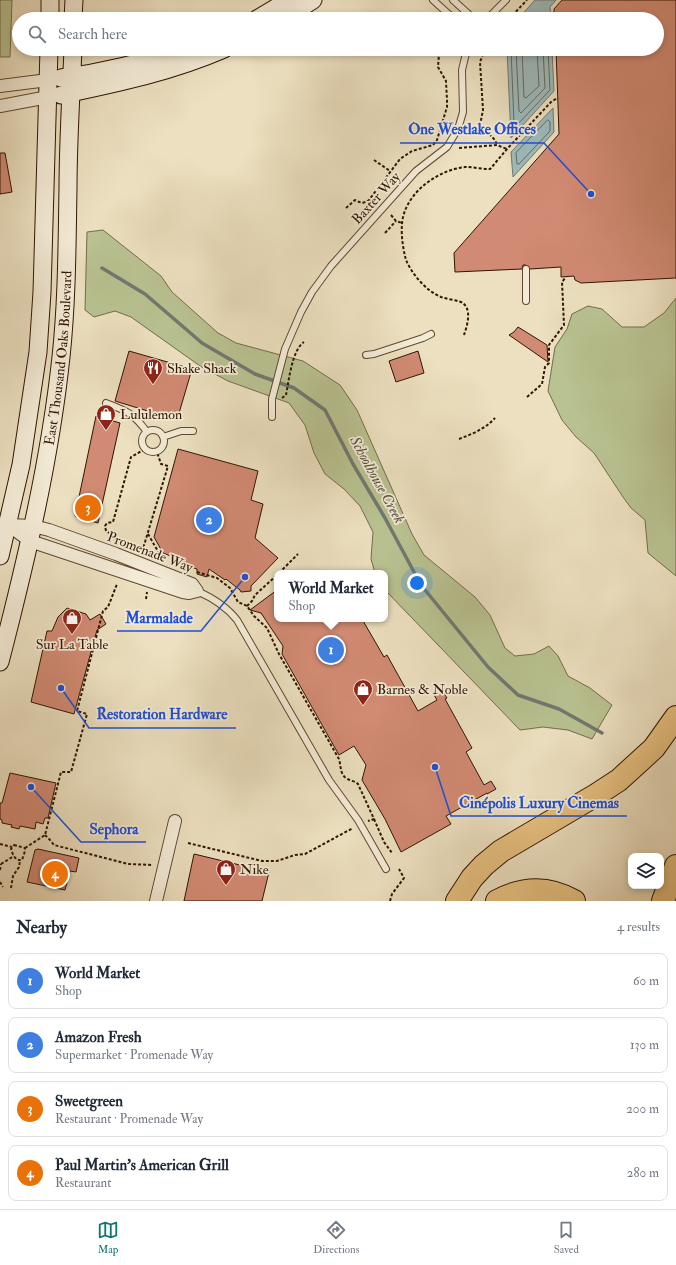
<!DOCTYPE html>
<html lang="en">
<head>
<meta charset="utf-8">
<style>
	body { margin:0; font-family:"IM FELL Double Pica",serif; background:#f6f6f7; color:#1f2937 }
	.controls { position:absolute; right:12px; bottom:12px; display:grid; overflow:hidden; border-radius:8px; box-shadow:0 2px 6px #0003 }
	.controls button { width:36px; height:36px; display:grid; place-items:center; padding:0; border:0; border-bottom:1px solid #e0e1e3; background:#fff; color:#1f2937; font:20px sans-serif }
	.you { position:absolute; left:417px; top:583px; width:14px; height:14px; margin:-10px; border:3px solid #fff; border-radius:50%; background:#1a73e8; box-shadow:0 0 0 6px #1a73e833 }
	.badge { display:grid; place-items:center; width:26px; height:26px; border-radius:50%; background:#0f766e; color:#fff; font-size:13px; font-weight:700 }
	.pin { position:absolute; translate:-50% -50%; border:2px solid #fff; box-shadow:0 1px 4px #0006 }
	.popup { position:absolute; left:274px; top:570px; width:114px; height:52px; box-sizing:border-box; display:grid; place-content:center; border-radius:8px; background:#fff; filter:drop-shadow(0 1px 3px #0005); font-size:13px; white-space:nowrap; color:#747a83 }
	.popup b { font-size:15px; color:#1f2937 }
	.popup::after { content:''; position:absolute; left:50%; top:100%; margin-left:-8px; border:8px solid transparent; border-top-color:#fff }
	.list { margin:0; padding:0; list-style:none }
	h2 { display:flex; justify-content:space-between; align-items:center; height:52px; margin:0; padding:0 16px; font-size:17px }
	h2 small { font-size:13px; font-weight:400; color:#747a83 }
	.list li { display:grid; grid-template-columns:26px 1fr auto; gap:12px; align-items:center; box-sizing:border-box; height:56px; margin:0 8px 8px; padding:0 8px; border:1px solid #e0e1e3; border-radius:8px }
	.list b { display:block; font-size:15px; white-space:nowrap }
	.list p { margin:0; font-size:13px; white-space:nowrap; color:#747a83 }
	.list em { font-size:13px; font-style:normal; color:#747a83 }
	.icon { flex:none; width:22px; height:22px; fill:none; stroke:currentColor; stroke-width:2; stroke-linecap:round; stroke-linejoin:round }
	.map { position:relative; flex:none; width:676px; height:901px; overflow:hidden }
	.search { position:absolute; background:#fff; box-shadow:0 2px 6px #0003; left:12px; right:12px; top:12px; height:44px; display:flex; align-items:center; gap:10px; box-sizing:border-box; padding:0 14px; border-radius:22px; color:#747a83; font-size:15px }
	.sheet { height:308px; background:#fff }
	nav { display:flex; justify-content:space-around; align-items:center; box-sizing:border-box; height:56px; border-top:1px solid #e0e1e3; background:#fff; font-size:11px; color:#747a83 }
	nav a { display:grid; justify-items:center; gap:2px }
	nav .on { color:#0f766e }
	.map>svg:first-child { display:block }
	.green { fill:#b9c291; stroke:#746c49 }
	.water { fill:#9dbabc; stroke:#717871 }
	.lines { fill:none; stroke-linecap:round; stroke-linejoin:round }
	.shore { stroke:#66685e; stroke-width:1 }
	.stream { stroke:#717871; stroke-width:3.5 }
	.building { fill:#d18a73; stroke:#301501 }
	.lane-casing { stroke:#5f4831; stroke-width:8 }
	.street-casing { stroke:#5f4831; stroke-width:14 }
	.secondary-casing { stroke:#301501; stroke-width:19 }
	.highway-casing { stroke:#301501; stroke-width:24 }
	.path { stroke:#301501; stroke-width:2; stroke-dasharray:3 2; stroke-linecap:butt }
	.lane { stroke:#f3ebd6; stroke-width:6 }
	.street { stroke:#f3ebd6; stroke-width:12 }
	.secondary { stroke:#f3ebd6; stroke-width:17 }
	.highway { stroke:#e6c080; stroke-width:22 }
	.labels { text-anchor:middle; dominant-baseline:central; stroke-width:3.5; stroke-linejoin:round; paint-order:stroke }
	.street-label { font-size:14px; fill:#301501; stroke:#f3ebd6 }
	.poi-label { font-size:14px; fill:#301501; stroke:#f3ebd6; text-anchor:start }
	.water-label { font-size:15px; font-style:italic; fill:#564f42; stroke:#f3ebd6 }
	.leader { fill:none; stroke:#1d4ed8; stroke-width:1.5 }
	.callout-dot { fill:#1d4ed8; stroke:#f3ebd6; stroke-width:1.5 }
	.callout-label { font-size:15px; text-anchor:middle; font-weight:bold; fill:#1d4ed8; stroke:#f3ebd6; stroke-width:3.5; stroke-linejoin:round; paint-order:stroke }
</style>
</head>
<body>
<div class="map">
<svg width="676" height="901" viewBox="0 0 676 901">
	<rect width="100%" height="100%" fill="#ece0c0"/>
	<filter id="stains"><feTurbulence type="fractalNoise" baseFrequency=".005" numOctaves="4"/><feColorMatrix values="0 0 0 0 .2 0 0 0 0 .09 0 0 0 0 .02 0 0 0 .5 -.17"/></filter>
	<radialGradient id="worn" r=".72"><stop offset=".6" stop-color="#630" stop-opacity="0"/><stop offset="1" stop-color="#630" stop-opacity=".3"/></radialGradient>
	<path class="green" d="M0,0h12l-2,57h-10z
		M103,230l58,46 11,16 46,41 18,10 67,18 37,24 17,25 55,124 12,21 51,42 15,18 15,33 10,8 19,-2 15,-8 9,10 10,20 22,12 22,17 -20,34 -24,-9 -25,-3 -23,3 -135,-140v-17h-10l-4,-14 2,-27 -13,-26 -16,-17 -19,-15 -11,-21 -9,-28 -16,-22 -61,-22 -28,-15 -69,-49 -16,-6 -21,6 -9,-7 2,-78z
		M676,298v278l-28,-23 -3,-33 -14,-12 -8,-11 -29,-44 -18,-16 -14,-17 -14,-29 7,-44 12,-18 5,-15 16,-8 14,3 20,18h22l20,-14z"/>
	<path class="water" d="M535,0h21l-6,7 1,12h-33z
		M507,49h45l2,42 -43,47z
		M553,108l1,24 -41,45 -2,-25z"/>
	<g class="lines">
		<path class="shore" d="M511,49l3,74 3,2 33,-35 -2,-41
			M516,49l3,62 2,2 24,-25 -2,-39
			M522,49l2,48 2,1 13,-12 -2,-37
			M548,120l2,2v9l-31,33h-2l-1,-11z"/>
		<path class="stream" d="M102,268l43,26 57,49 53,31 39,14 31,22 28,54 32,54 36,67 67,82 30,28 41,14 43,24"/>
	</g>
	<path class="building" d="M562,0h114v278l-95,5 -6,-3 -1,-4 -13,1v-10l-31,2 -4,-4h-3l-1,4 -67,3 -1,-19 105,-119 -3,-85h101v-30h-103v-10z
		M0,153h5l7,39 -12,2z
		M518,327l29,18 1,17 -39,-27 5,-3z
		M129,351l63,18 -15,51 -62,-19z
		M418,351l6,22 -28,9 -7,-21z
		M96,416l24,7 -22,100 -23,-7z
		M178,449l80,22 -7,29 12,4 -8,34 23,20 -27,28v5l-10,1 -1,-2 -14,-11 -1,1 -16,-11 -2,8 -10,-3v-5l-24,-8v-4l-10,-4 -9,-16z
		M277,590v29h85l22,38 3,-2 31,56 19,-11 -3,-5 8,-5 5,8 -2,1 27,49 -6,4 18,33 7,-4 5,8 -9,5v-1l-41,23 5,8 -50,28 -16,-33 -23,-39 4,-15 -12,-19 -15,9 -57,-101 1,-8 -22,-33 -11,-3z
		M67,608l19,6 4,6 10,-6 6,10 -9,6 -23,84 -43,-12 16,-71h5l6,-14z
		M10,773l46,10 -8,35h-3l-2,6 -7,-2 -1,7 -15,-3 -1,3 -8,-2 1,-2 -10,-2v-3l-2,-1v-16h2z
		M38,849l41,9 -3,14 -6,-1 -5,19 -38,-8 8,-32z
		M194,854l75,18 -7,29h-78z"/>
	<g class="lines">
		<g class="lane-casing">
			<path id="lane" d="M433,0l21,19
				M453,0l21,19
				M487,19l19,-19
				M526,269v32
				M366,355l8,-1 49,-16 8,-4
				M106,403c21,8 27,10 41,29
				M272,417v-18l13,-50 16,-37 11,-20 19,-26 85,-95 31,-24 11,-18 5,-17 -1,-42 5,-21
				M142 441a11 11 0 1 1 22 0a11 11 0 1 1-22 0Z
				M163,437l18,-6h12
				M197,591c16,7 29,15 40,29l92,160 29,40 28,49"/>
		</g>
		<g class="street-casing">
			<path id="street" d="M0,86l48,-6
				M0,106l48,-9
				M8,525l25,1 16,4 67,24 76,30 5,7 -8,2 -6,-1 -153,-51z
				M156,901l19,-80"/>
		</g>
		<g class="secondary-casing">
			<g id="secondary">
				<path d="M50,19v-19"/>
				<path d="M73,19l1,-19"/>
				<path d="M257,19l32,-19"/>
				<path d="M283,19l30,-19"/>
				<path d="M61,78c43,-6 84,-16 125,-29"/>
				<path d="M61,95c57,-12 110,-23 163,-46"/>
				<path d="M0,556l21,-91 17,-113 4,-60 7,-243"/>
				<path id="s1" d="M0,662c26,-101 50,-202 61,-305 6,-56 6,-112 7,-168 0,-47 3,-93 5,-140"/>
			</g>
		</g>
		<g class="highway-casing">
			<path id="highway" d="M457,901l15,-23 12,-13 17,-14 95,-56 23,-15 35,-32 22,-31
				M497,901c26,-14 51,-15 77,0
				M663,901l13,-35"/>
		</g>
		<path class="path" d="M509,19l18,-19
			M485,49l-5,13 3,48 -3,15 15,15 2,5
			M459,148l38,-3 10,4
			M374,160l16,11
			M369,200l4,3
			M346,208l9,-8c6,3 8,4 14,0l31,-41 12,-8 21,-6 4,-5 10,-33v-7l-1,-19 -8,-14 1,-13
			M391,215l5,6 6,2
			M385,233l11,-12
			M464,335c3,-9 9,-27 -3,-33 -6,-2 -14,-3 -20,-5 -15,-6 -29,-23 -35,-37 -3,-11 -5,-25 -4,-36 2,-30 35,-54 63,-57 8,0 17,2 25,2l1,-1 16,-19 45,-48 6,-3
			M527,397l15,-13 3,-17 4,-4v-18l15,-20 -2,-43 4,-5
			M282,398l4,-3c3,-15 6,-45 18,-53
			M459,439c13,-5 26,-10 36,-21
			M148,534l15,26
			M116,541c-1,-7 -4,-6 -10,-10l-1,-5 2,-3 6,-1 18,-65 14,-8
			M142,552l26,-86 -7,-2 -4,-12
			M197,572l20,6 13,10 8,14 9,4 7,10 13,12 12,26 60,105c2,7 1,15 7,19 4,3 9,3 12,6l16,35 -6,2
			M279,573l19,-19
			M146,599l1,-7
			M247,606l5,-5 3,-6 22,-20
			M374,819l10,23 8,11
			M45,835l5,5 4,5 74,19 25,1
			M188,843l74,18h15l18,-6 10,-1 48,-26
			M0,844l12,3
			M14,845l11,3v3l-3,9c-7,1 -9,-5 -11,-11z
			M25,848l20,-13 16,-63h10l16,-58 -10,-3 26,-100 5,-4 9,-23
			M1,864l13,-8
			M0,870l1,-6
			M0,882l3,5
			M11,888l2,-12 6,-9 1,-7
			M390,901l2,-7 12,-16 -5,-9"/>
		<use href="#lane" class="lane"/>
		<use href="#street" class="street"/>
		<use href="#secondary" class="secondary"/>
		<use href="#highway" class="highway"/>
	</g>
	<defs>
		<g id="restaurant-pin" transform="scale(1)"><path d="M0 17L-7.5 6A9.5 9.5 0 1 1 7.5 6Z" fill="#8f2418" stroke="#f3ebd6"/><path d="M-5-6h1v4h1v-4h1v4h1v-4h1v5L-1.5 .5V6h-2V.5L-5-1ZM5-6V6H3V1.5H1.5Q1.5-4 5-6Z" fill="#fff"/></g>
		<g id="shop-pin" transform="scale(1)"><path d="M0 17L-7.5 6A9.5 9.5 0 1 1 7.5 6Z" fill="#8f2418" stroke="#f3ebd6"/><path d="M-5-2.5h2.3a2.7 3.5 0 0 1 5.4 0H5L5.5 6h-11ZM-1.5-2.5h3a1.5 2.3 0 0 0-3 0Z" fill="#fff"/></g>
	</defs>
	<g fill-rule="evenodd">
		<use href="#restaurant-pin" x="153" y="368"/>
		<use href="#shop-pin" x="106" y="414"/>
		<use href="#shop-pin" x="72" y="618"/>
		<use href="#shop-pin" x="363" y="689"/>
		<use href="#shop-pin" x="226" y="869"/>
	</g>
	<g class="labels">
		<g class="street-label">
			<text transform="translate(376 198) rotate(-48)">Baxter Way</text>
			<text stroke="none"><textPath href="#s1" startOffset="310">East Thousand Oaks Boulevard</textPath></text>
			<text transform="translate(150 552) rotate(21)">Promenade Way</text>
		</g>
		<g class="poi-label">
			<text x="167" y="368">Shake Shack</text>
			<text x="120" y="414">Lululemon</text>
			<text x="72" y="644" text-anchor="middle">Sur La Table</text>
			<text x="377" y="689">Barnes &amp; Noble</text>
			<text x="240" y="869">Nike</text>
		</g>
		<g class="water-label">
			<text transform="translate(377 480) rotate(61)">Schoolhouse Creek</text>
		</g>
	</g>
	<path class="leader" d="M591 194L544 143H400M245 577L201 631H117M61 688L89 728H236M435 767L451 816H627M31 787L81 842H146"/>
	<g class="callout-dot">
		<circle cx="591" cy="194" r="4"/>
		<circle cx="245" cy="577" r="4"/>
		<circle cx="61" cy="688" r="4"/>
		<circle cx="435" cy="767" r="4"/>
		<circle cx="31" cy="787" r="4"/>
	</g>
	<g class="callout-label">
		<text x="472" y="134">One Westlake Offices</text>
		<text x="159" y="623">Marmalade</text>
		<text x="162" y="719">Restoration Hardware</text>
		<text x="539" y="808">Cinépolis Luxury Cinemas</text>
		<text x="114" y="834">Sephora</text>
	</g>
	<rect width="100%" height="100%" filter="url(#stains)"/>
	<rect width="100%" height="100%" fill="url(#worn)"/>
</svg>
<div class="controls">
<button><svg class="icon" aria-label="layers" viewBox="0 0 24 24"><path d="M12 4l9 5-9 5-9-5zM3 14l9 5 9-5"/></svg></button>
</div>
<div class="you"></div>
<div class="pin badge" style="left:331px;top:650px;background:#3f7fe0">1</div>
<div class="popup"><b>World Market</b>Shop</div>
<div class="pin badge" style="left:209px;top:520px;background:#3f7fe0">2</div>
<div class="pin badge" style="left:88px;top:508px;background:#e8710a">3</div>
<div class="pin badge" style="left:55px;top:874px;background:#e8710a">4</div>
<div class="search"><svg class="icon" aria-label="search" viewBox="0 0 24 24"><circle cx="10" cy="10" r="6"/><path d="M15 15l6 6"/></svg>Search here</div>
</div>
<section class="sheet">
<h2>Nearby<small>4 results</small></h2>
<ul class="list">
<li><span class="badge" style="background:#3f7fe0">1</span><div><b>World Market</b><p>Shop</p></div><em>60 m</em></li>
<li><span class="badge" style="background:#3f7fe0">2</span><div><b>Amazon Fresh</b><p>Supermarket · Promenade Way</p></div><em>130 m</em></li>
<li><span class="badge" style="background:#e8710a">3</span><div><b>Sweetgreen</b><p>Restaurant · Promenade Way</p></div><em>200 m</em></li>
<li><span class="badge" style="background:#e8710a">4</span><div><b>Paul Martin's American Grill</b><p>Restaurant</p></div><em>280 m</em></li>
</ul>
</section>
<nav>
<a class="on"><svg class="icon" aria-label="map" viewBox="0 0 24 24"><path d="M3 6l6-2 6 2 6-2v14l-6 2-6-2-6 2zM9 4v14M15 6v14"/></svg>Map</a>
<a><svg class="icon" aria-label="directions" viewBox="0 0 24 24"><path d="M12 3l9 9-9 9-9-9zM9 14v-3h6M13 9l2 2-2 2"/></svg>Directions</a>
<a><svg class="icon" aria-label="saved" viewBox="0 0 24 24"><path d="M7 4h10v16l-5-4-5 4z"/></svg>Saved</a>
</nav>
</body>
</html>
